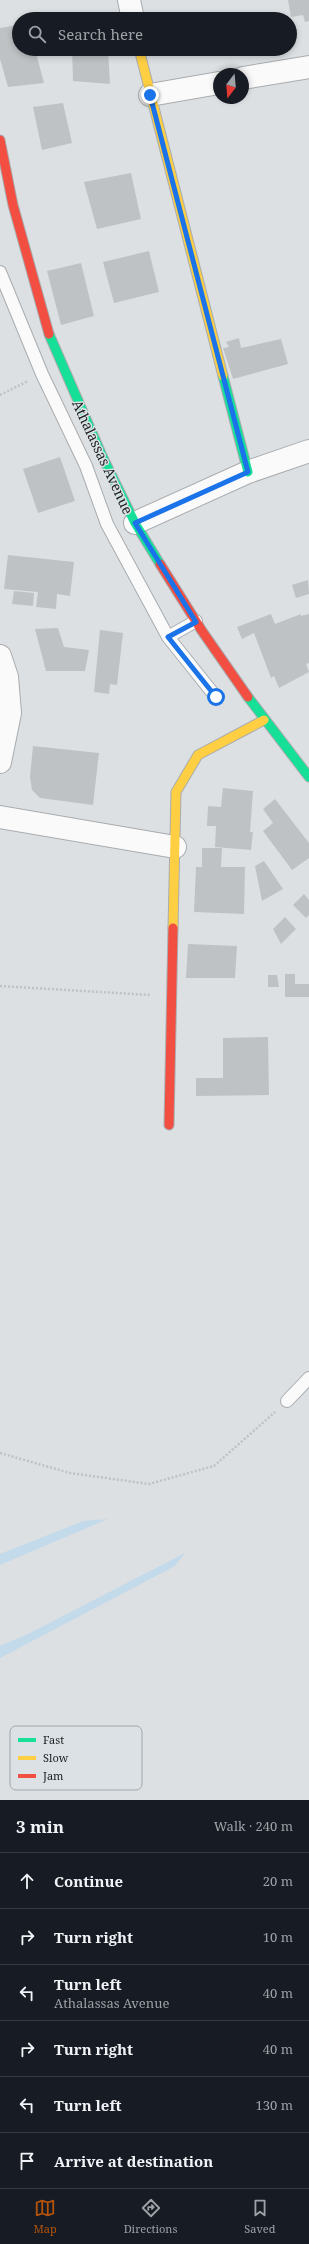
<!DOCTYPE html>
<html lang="en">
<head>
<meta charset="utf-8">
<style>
	body { margin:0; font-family:"Noto Serif",serif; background:#242831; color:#f1f3f6 }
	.compass { position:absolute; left:213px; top:68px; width:36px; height:36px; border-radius:50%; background:#171b24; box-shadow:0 2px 6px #0003; rotate:196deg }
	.stop { position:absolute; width:12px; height:12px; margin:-9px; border:3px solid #1a73e8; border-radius:50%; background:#fff }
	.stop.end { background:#1a73e8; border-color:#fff; box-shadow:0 1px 4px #0008 }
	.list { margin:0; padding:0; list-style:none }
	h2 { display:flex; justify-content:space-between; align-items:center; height:52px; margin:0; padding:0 16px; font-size:17px }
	h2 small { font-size:13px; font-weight:400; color:#9ea1a6 }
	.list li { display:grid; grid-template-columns:26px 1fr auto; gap:12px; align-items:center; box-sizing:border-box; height:56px; padding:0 16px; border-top:1px solid #363941 }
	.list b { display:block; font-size:15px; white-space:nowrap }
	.list p { margin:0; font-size:13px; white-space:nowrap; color:#9ea1a6 }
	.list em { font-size:13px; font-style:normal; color:#9ea1a6 }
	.icon { flex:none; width:22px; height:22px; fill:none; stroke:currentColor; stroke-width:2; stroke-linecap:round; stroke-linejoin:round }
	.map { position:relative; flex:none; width:309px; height:1800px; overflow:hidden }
	.search { position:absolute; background:#171b24; box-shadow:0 2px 6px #0003; left:12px; right:12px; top:12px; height:44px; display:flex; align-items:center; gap:10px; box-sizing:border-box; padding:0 14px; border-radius:22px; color:#9ea1a6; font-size:15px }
	.sheet { height:388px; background:#171b24 }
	nav { display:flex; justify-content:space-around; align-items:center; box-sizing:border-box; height:56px; border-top:1px solid #363941; background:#171b24; font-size:11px; color:#9ea1a6 }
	nav a { display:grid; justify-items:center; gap:2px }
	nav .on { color:#b45309 }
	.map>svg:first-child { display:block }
	.green { fill:#c3daeb }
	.building { fill:#bfc2c4 }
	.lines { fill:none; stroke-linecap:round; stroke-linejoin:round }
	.lane-casing { stroke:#a9acae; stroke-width:14 }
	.street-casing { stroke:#a9acae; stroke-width:24 }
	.fast-casing { stroke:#a9acae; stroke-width:11 }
	.slow-casing { stroke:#a9acae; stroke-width:11 }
	.jam-casing { stroke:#a9acae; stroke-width:11 }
	.path { stroke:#c0c1c1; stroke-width:2.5; stroke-dasharray:2 2; stroke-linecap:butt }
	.lane { stroke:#fafafb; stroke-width:12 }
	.street { stroke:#fafafb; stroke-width:22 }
	.fast { stroke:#16e098; stroke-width:9 }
	.slow { stroke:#ffcf43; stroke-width:9 }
	.jam { stroke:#f24e42; stroke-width:9 }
	.route { stroke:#1a73e8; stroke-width:5 }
	.labels { text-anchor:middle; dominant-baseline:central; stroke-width:3; stroke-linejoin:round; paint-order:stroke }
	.street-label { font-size:14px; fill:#1b1d1e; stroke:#dbe1e5 }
	.key { fill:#dbe1e5; stroke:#a1a6a9; stroke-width:1 }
	.key-label { font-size:11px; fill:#1b1d1e }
</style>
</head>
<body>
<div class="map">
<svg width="309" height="1800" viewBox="0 0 309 1800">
	<rect width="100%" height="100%" fill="#dde0e3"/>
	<path class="green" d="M108,1519l-108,46v-11l83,-33z
		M185,1553l-10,13 -175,92v-12l30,-13z"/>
	<path class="building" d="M288,0h21v21l-4,1 -2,-7 -12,2z
		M71,16h37v3h-37z
		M19,25v24h16l9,34 -36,4 -8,-28v-31z
		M72,49h36l2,35 -37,-3z
		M63,103l9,40 -30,7 -9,-43z
		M131,173l10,46 -44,10 -13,-47z
		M149,251l10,41 -45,11 -11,-41z
		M81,263l13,53 -33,9 -14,-54z
		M239,338l2,10 40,-9 7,25 -55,15 -10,-31 6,-1 -3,-5z
		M60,457l15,44 -37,12 -15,-44z
		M8,555l66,7 -4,34 -13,-2 -1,15 -20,-2 2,-15 -34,-3z
		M308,580l1,14 -13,4 -4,-13z
		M14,591l20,2 -1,13 -21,-2z
		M271,614l4,10 26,-10v2l8,-2v49l-3,1 3,8 -30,16 -5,-12 -3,2 -17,-45 -12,6 -5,-12z
		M58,628l6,19 25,3 -4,21h-39l-11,-42z
		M100,630l23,3 -6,52 -7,-1 -1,10 -15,-2z
		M33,746l66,7 -6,52 -53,-7 -8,-8 -2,-13z
		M223,788l30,3 -3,41h3l-2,18 -36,-3 1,-21h-9l1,-20 13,1z
		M275,799l34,44v15l-17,12 -29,-39 10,-8 -10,-14z
		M202,848h20l-1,19h24l-1,47 -50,-2 2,-45h6z
		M264,861l19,28 -21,12 -7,-35z
		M304,894l5,6v15l-3,3 -13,-13z
		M285,917l11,12 -15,15 -8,-15z
		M188,944l49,2 -2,32h-49z
		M285,974h10v10h14v13h-24z
		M268,975h9l2,12h-11z
		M268,1037l1,58 -73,1v-18h27v-40z"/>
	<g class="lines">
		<g class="lane-casing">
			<path id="lane" d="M0,272l42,102 44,92 21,58 61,113 48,60
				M168,637l28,-16
				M287,1401l22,-23"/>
		</g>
		<g class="street-casing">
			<path id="street" d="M129,0l4,19
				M243,78l66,-11
				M150,95l69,-12
				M135,523l113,-51 61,-21
				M0,656l7,21 3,36 -10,49
				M0,817l175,30"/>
		</g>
		<g class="fast-casing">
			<path id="fast" d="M49,334l54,124 32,65 25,41
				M223,376l25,96
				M248,697l61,80"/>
		</g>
		<g class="slow-casing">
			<path id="slow" d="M139,49l84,327
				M173,928l3,-136 22,-37 66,-35"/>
		</g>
		<g class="jam-casing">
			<path id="jam" d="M0,140l13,65 36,129
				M160,564l42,67 46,66
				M169,1125l4,-197"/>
		</g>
		<path class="path" d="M0,395l28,-14
			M0,986l150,9
			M0,1453l70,20 79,11 65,-18 61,-54"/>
		<use href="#lane" class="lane"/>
		<use href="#street" class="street"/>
		<use href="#fast" class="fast"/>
		<use href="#slow" class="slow"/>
		<use href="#jam" class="jam"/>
	</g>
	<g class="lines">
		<path class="route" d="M150,95l98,377 -113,51 61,99 -28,15 48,60"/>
	</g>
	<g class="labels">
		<g class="street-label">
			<text transform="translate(103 457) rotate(65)">Athalassas Avenue</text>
		</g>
	</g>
	<rect x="10" y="1726" width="132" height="64" rx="6" class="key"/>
	<rect x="18" y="1738" width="18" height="4" fill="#16e098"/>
	<rect x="18" y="1756" width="18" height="4" fill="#ffcf43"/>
	<rect x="18" y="1774" width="18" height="4" fill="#f24e42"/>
	<g class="key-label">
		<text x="43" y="1744">Fast</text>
		<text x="43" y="1762">Slow</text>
		<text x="43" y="1780">Jam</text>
	</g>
</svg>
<svg class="compass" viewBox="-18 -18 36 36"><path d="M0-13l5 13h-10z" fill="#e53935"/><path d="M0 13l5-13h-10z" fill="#9ea1a6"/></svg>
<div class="stop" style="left:216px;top:697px"></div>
<div class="stop end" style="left:150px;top:95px"></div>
<div class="search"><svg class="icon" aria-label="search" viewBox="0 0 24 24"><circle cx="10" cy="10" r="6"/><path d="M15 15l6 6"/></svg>Search here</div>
</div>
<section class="sheet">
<h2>3 min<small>Walk · 240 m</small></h2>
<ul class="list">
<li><svg class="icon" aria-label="ahead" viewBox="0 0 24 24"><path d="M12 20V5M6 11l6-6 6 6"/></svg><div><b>Continue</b></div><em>20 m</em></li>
<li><svg class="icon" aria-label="right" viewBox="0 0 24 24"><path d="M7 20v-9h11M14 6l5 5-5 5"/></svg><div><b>Turn right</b></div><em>10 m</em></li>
<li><svg class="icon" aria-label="left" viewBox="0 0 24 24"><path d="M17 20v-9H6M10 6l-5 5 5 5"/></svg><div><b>Turn left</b><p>Athalassas Avenue</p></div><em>40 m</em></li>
<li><svg class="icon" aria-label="right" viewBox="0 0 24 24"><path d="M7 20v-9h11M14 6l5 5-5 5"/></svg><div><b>Turn right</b></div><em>40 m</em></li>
<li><svg class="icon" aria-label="left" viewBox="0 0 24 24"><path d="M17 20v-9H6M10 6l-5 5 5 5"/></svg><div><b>Turn left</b></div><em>130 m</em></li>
<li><svg class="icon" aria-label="arrive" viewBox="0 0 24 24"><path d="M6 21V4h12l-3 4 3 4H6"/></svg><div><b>Arrive at destination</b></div></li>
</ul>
</section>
<nav>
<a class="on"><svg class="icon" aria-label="map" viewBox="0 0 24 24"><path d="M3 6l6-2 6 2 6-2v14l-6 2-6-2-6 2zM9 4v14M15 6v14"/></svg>Map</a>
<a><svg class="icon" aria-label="directions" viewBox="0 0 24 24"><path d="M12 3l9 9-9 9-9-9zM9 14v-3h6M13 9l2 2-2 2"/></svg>Directions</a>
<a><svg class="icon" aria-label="saved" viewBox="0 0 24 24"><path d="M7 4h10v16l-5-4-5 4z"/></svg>Saved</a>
</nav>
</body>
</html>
